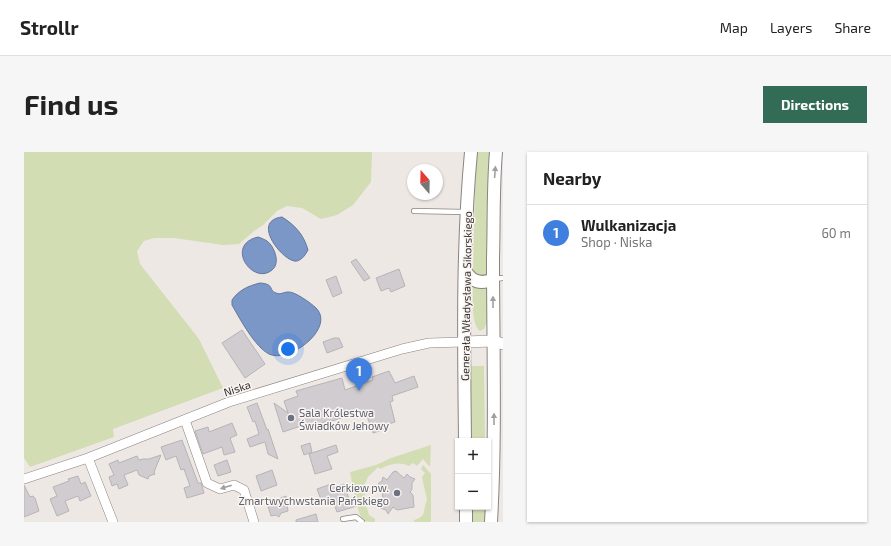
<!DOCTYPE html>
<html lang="en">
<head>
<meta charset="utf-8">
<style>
	body { margin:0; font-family:"Exo 2",sans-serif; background:#f6f6f6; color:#222 }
	.controls { position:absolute; right:12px; bottom:12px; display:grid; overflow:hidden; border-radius:0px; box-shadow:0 1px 3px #0004 }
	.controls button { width:36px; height:36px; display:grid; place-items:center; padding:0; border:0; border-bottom:1px solid #e0e0e0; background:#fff; color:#222; font:20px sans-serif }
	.compass { position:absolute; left:383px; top:12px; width:36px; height:36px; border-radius:50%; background:#fff; box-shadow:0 1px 3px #0004; rotate:340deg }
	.you { position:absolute; left:264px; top:197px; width:14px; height:14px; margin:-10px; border:3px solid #fff; border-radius:50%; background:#1a73e8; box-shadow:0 0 0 6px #1a73e833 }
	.badge { display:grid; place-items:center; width:26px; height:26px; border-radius:50%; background:#326c56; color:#fff; font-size:13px; font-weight:700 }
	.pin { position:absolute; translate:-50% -33px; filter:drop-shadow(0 1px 2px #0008) }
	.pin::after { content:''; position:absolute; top:21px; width:14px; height:12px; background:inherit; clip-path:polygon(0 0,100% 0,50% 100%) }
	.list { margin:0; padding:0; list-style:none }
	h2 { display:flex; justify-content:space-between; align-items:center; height:52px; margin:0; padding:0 16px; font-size:17px }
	h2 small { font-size:13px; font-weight:400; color:#767676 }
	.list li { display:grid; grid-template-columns:26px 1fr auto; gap:12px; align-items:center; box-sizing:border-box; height:56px; padding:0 16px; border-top:1px solid #e0e0e0 }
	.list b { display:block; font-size:15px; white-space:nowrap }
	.list p { margin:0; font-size:13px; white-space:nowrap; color:#767676 }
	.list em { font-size:13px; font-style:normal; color:#767676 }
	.map { position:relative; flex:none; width:479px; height:370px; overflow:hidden; border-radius:0px }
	header { display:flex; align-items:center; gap:24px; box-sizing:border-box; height:56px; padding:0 20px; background:#fff; border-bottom:1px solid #e0e0e0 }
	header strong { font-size:19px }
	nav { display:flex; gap:22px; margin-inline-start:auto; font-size:14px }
	.intro { display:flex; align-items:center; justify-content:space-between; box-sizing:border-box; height:96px; padding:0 24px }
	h1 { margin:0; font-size:28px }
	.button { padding:10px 18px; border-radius:0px; background:#326c56; color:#fff; font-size:14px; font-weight:700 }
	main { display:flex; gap:24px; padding:0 24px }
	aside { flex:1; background:#fff; border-radius:0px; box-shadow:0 1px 3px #0004 }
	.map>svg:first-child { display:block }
	.green { fill:#d2ddb4 }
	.water { fill:#7b97c8; stroke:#647799 }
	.building { fill:#d0ccd0; stroke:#b7b3b7 }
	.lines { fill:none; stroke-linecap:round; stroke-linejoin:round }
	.service-casing { stroke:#898481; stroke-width:6 }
	.minor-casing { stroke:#898481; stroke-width:10 }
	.tertiary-casing { stroke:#898481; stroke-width:12 }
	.secondary-casing { stroke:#898481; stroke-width:14 }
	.service { stroke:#fff; stroke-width:4.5 }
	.minor { stroke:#fff; stroke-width:9 }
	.tertiary { stroke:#fff; stroke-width:11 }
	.secondary { stroke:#fff; stroke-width:12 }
	.oneway { fill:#a1a0a0 }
	.worship-dot { fill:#6b7280; stroke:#fbf5f2; stroke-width:1.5 }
	.labels { text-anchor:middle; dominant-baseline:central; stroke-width:3; stroke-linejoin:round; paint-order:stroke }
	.street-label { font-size:11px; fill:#2f2d2c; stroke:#fbf5f2 }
	.worship-label { font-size:11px; fill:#5b616d; stroke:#fbf5f2; text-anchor:start }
</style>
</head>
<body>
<header>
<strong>Strollr</strong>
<nav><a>Map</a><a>Layers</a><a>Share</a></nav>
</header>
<div class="intro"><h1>Find us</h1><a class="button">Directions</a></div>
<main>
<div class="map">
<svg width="479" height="370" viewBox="0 0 479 370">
	<rect width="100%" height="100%" fill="#eee8e5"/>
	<path class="green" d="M0,0h348l-1,30 -18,23 -16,10 -16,4 -19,-11 -15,-2 -10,5 -15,15 -8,5 -15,13 -16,1 -49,-7h-20l-10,3 -7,10 3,13 59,75 24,49 -110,41 1,8 -84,30 -6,-9z
		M452,0h15l-4,62 1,58 -5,6 -10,-5z
		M449,132l15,1v34l-4,10 -4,2c-9,-6 -7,-36 -7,-47z
		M446,214h14l1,75h-14z
		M407,293l-1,22 -7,-8 -6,7 -4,-3 -4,3c-10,-5 -19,-2 -29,3l-2,-2 -10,10 -4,9 2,19 3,10 6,4v2l-1,1c-5,0 -10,0 -12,-3 -5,-8 -10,-37 -12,-47l26,-7 15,-7z
		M399,313l8,9v47l-1,1h-16v-2c14,-4 8,-10 13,-20l-5,-23 3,-4 -4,-4z
		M448,355h14v15h-13z"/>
	<path class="water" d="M258,65c13,8 22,18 26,33 -3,5 -5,9 -11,11 -12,3 -48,-40 -15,-44z
		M234,85c3,1 6,2 9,4 7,5 14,22 5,29 -19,16 -48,-25 -14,-33z
		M236,131c15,1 8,7 16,10 5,2 7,-1 12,-1 6,-1 23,11 28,16 20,20 -27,56 -47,46 -14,-7 -29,-35 -37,-49v-5c7,-10 16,-14 28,-17z"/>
	<path class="building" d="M332,107l14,19 -6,3 -13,-19z
		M375,117l6,17 -14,6 -2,-4 -8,3 -5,-13z
		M312,124l6,17 -9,4 -7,-17z
		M218,178l23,34 -20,14 -23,-35z
		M310,186h5l4,9 -16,6 -4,-11z
		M365,219l6,12 19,-7 4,11 -26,9 1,5 -3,1 5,20 -10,3 1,4 -13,4 -8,-23 -33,11 -1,-1 -23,7 -1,-3 -24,8 -9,-29 14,10 -4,-12 14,-5 -2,-5 46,-13 3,12 28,-10 -1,-3z
		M233,251l10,27 1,-1 10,30 -10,-5 -3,-12 -15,5 -3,-8 12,-5 -4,-13 -2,1 -6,-15z
		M208,271l5,12 -7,3 5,14 -11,3 -2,-8 -19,7 -8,-23 13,-4 1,5z
		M158,288l16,43h3l3,10 -17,5 -3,-10 6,-2 -6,-17 -3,1 -5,-14 -10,4 -5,-13z
		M286,291l2,9 -8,3 -3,-9z
		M312,293l2,7 -11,4 5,13 -17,5 -6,-20z
		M137,303l-7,17 1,2 -6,2 -1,3 -9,-4 -2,-5 -13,5 4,10 -9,4 -2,-5 -5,2 -3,-9 5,-2 -5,-11 9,-4 1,3 18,-7 2,4 4,-1h6z
		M203,308l4,12 -13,4 -4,-11z
		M248,318l5,15 -16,6 -5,-15z
		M372,319l8,7 3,-4 3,3 5,2 -3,4v6l-2,3 3,3 1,12 -17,3 -4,-3 -5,7 -2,-4 -6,-2 3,-4 -1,-17 -4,-3 4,-3 1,-4 4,3 6,-8z
		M54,324l3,8 4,-2 6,14 -11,5 -2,-5 -13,5 4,10 -12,5 -7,-17 7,-3 -4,-9 16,-6 -1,-2z
		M310,331l1,4 9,-3 5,15 5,-2 3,9 -20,6 -5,-14 -10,4 -5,-13z
		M0,333l6,12 3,-1 2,2 4,13 -15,6z
		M262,344l2,15 -7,2 -2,4 -3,-2 -5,1 -4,-13z
		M292,362l2,8h-22v-2z"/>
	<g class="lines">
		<g class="service-casing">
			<path id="service" d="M390,59l52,1
				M469,127l10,-1
				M319,367l13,-2 6,5"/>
		</g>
		<g class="minor-casing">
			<path id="minor" d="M161,268l22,63 13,6 14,-4 10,5 10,32
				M64,306l25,64
				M0,327l64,-21 141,-56 173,-53 27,-6 35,-1"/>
		</g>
		<g class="tertiary-casing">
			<path id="tertiary" d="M440,190l29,-1 10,3"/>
		</g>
		<g class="secondary-casing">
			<path id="secondary" d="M441,118c6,12 16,15 28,9
				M441,289c-1,-96 -3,-193 6,-289
				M442,355v15
				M467,370c5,-88 2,-176 2,-264 1,-35 0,-71 3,-106"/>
		</g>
		<use href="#service" class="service"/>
		<use href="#minor" class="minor"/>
		<use href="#tertiary" class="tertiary"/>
		<use href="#secondary" class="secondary"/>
	</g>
	<defs><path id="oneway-solid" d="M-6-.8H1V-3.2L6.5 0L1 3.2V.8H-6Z"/></defs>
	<g class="oneway">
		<use href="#oneway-solid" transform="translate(471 20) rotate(-86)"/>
		<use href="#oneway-solid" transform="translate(469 150) rotate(-90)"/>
		<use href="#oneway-solid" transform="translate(470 267) rotate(-90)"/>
		<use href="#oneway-solid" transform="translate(202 335) rotate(163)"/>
	</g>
	<g class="worship-dot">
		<circle cx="267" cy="266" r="4"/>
		<circle cx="373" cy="341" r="4"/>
	</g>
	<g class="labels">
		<g class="street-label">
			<text transform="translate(442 144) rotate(-89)">Generała Władysława Sikorskiego</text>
			<text transform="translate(213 236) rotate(-18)">Niska</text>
		</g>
		<g class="worship-label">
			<text x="275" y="260">Sala Królestwa<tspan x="275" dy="13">Świadków Jehowy</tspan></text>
			<text x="365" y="335" text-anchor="end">Cerkiew pw.<tspan x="365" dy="13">Zmartwychwstania Pańskiego</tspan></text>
		</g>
	</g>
</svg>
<div class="controls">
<button>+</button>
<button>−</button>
</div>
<svg class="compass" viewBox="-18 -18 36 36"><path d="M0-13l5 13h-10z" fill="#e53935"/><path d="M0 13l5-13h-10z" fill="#767676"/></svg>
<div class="you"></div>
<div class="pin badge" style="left:335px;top:239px;background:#3f7fe0">1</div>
</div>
<aside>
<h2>Nearby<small></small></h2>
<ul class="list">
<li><span class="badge" style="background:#3f7fe0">1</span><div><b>Wulkanizacja</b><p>Shop · Niska</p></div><em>60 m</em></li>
</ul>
</aside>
</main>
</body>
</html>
